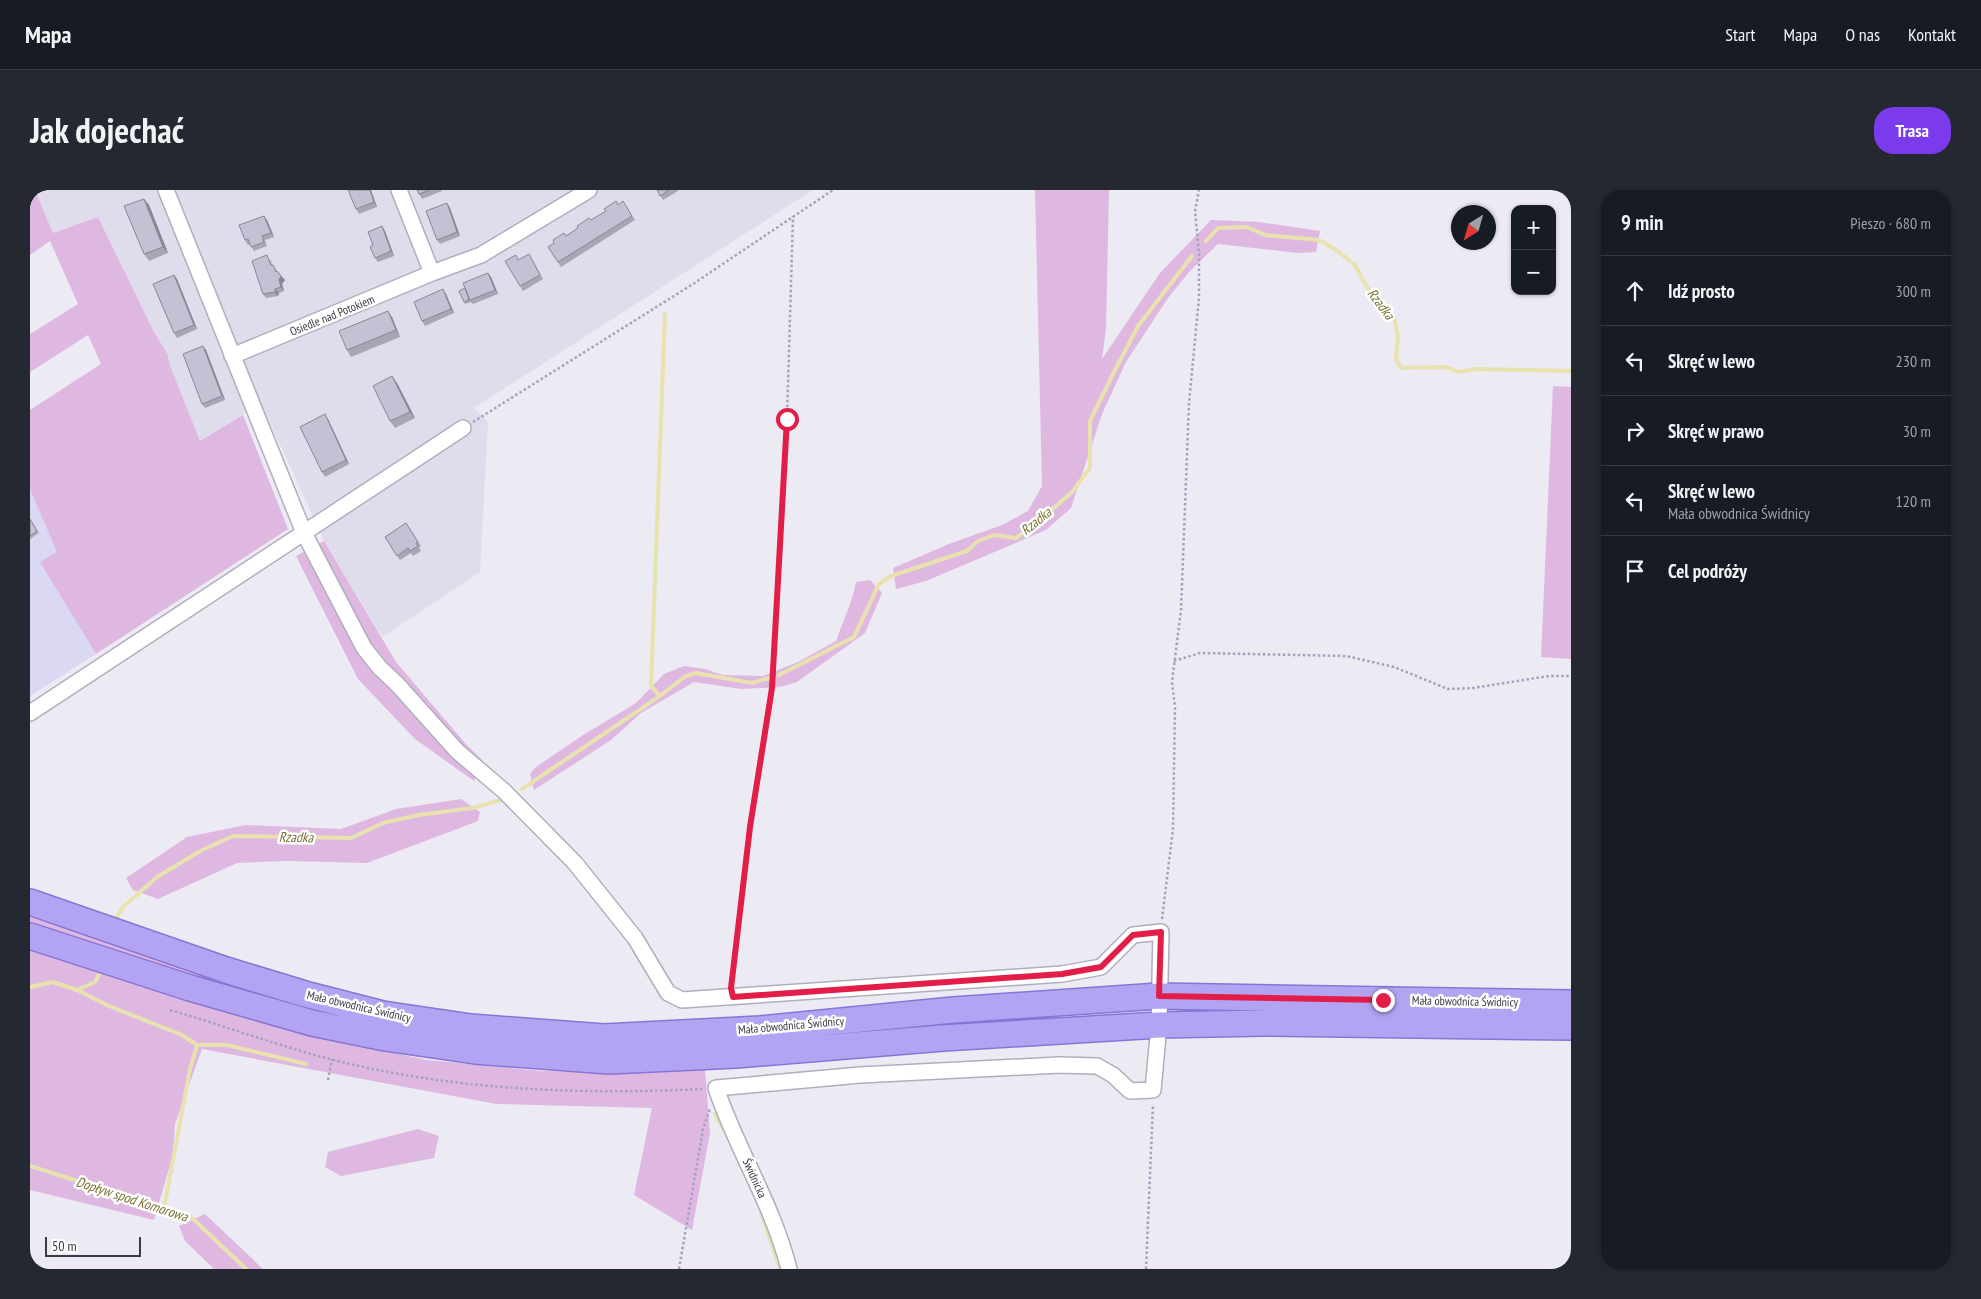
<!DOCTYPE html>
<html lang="pl">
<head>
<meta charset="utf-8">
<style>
	body { margin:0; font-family:"PT Sans Narrow",sans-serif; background:#242831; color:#f1f3f6 }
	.controls { position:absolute; right:15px; top:15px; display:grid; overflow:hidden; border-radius:10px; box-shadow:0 1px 4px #0004 }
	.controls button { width:45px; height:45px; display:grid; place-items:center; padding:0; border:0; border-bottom:1px solid #363941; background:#171b24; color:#f1f3f6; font:25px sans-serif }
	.compass { position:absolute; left:1421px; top:15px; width:45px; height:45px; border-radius:50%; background:#171b24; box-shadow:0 1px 4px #0004; rotate:217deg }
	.scale { position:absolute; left:15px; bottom:12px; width:96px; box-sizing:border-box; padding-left:5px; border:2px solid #3a3946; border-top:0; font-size:14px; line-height:18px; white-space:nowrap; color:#3a3946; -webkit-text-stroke:4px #fff; paint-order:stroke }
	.stop { position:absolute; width:15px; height:15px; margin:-11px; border:4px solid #e11d48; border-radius:50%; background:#fff }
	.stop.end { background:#e11d48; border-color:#fff; box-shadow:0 1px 5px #0008 }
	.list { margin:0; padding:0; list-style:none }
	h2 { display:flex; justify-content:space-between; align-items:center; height:65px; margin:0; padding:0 20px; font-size:21px }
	h2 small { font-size:16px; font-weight:400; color:#9ea1a6 }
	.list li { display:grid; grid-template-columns:32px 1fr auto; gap:15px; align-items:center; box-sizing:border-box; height:70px; padding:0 20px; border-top:1px solid #363941 }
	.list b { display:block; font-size:19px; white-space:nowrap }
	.list p { margin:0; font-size:16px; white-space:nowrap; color:#9ea1a6 }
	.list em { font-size:16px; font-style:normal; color:#9ea1a6 }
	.icon { flex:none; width:28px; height:28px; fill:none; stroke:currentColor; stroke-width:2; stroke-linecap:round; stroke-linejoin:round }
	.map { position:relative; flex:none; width:1541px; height:1079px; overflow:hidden; border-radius:20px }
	header { display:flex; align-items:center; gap:30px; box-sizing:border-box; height:70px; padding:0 25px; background:#171b24; border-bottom:1px solid #363941 }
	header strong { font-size:24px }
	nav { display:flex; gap:28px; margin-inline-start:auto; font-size:18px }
	.intro { display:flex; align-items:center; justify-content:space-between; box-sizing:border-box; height:120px; padding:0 30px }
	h1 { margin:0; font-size:35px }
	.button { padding:12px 22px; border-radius:20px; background:#7c3aed; color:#fff; font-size:18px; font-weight:700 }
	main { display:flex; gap:30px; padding:0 30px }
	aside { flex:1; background:#171b24; border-radius:20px; box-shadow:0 1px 4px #0004 }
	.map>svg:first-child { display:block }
	.residential { fill:#dfddeb }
	.commercial { fill:#dad8f2 }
	.green { fill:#dfb8e2 }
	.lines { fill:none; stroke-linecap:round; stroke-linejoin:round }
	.stream { stroke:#e8e2ae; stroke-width:4 }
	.street-casing { stroke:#b0aebe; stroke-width:18 }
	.primary-casing { stroke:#8775d6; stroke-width:28 }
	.path { stroke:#a4a1be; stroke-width:2.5; stroke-dasharray:2.5 2.5; stroke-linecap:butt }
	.street { stroke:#fff; stroke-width:15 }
	.primary { stroke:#b3a4f3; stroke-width:25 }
	.wall { fill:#a8a6b6 }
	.shaded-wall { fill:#888794 }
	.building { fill:#c3c1d4; stroke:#888794 }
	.route { stroke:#e11d48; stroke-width:6 }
	.labels { text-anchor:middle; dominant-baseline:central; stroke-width:5; stroke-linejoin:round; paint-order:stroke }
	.street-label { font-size:12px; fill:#3a3946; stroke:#fff }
	.water-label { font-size:14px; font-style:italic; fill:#797230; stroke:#fff }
</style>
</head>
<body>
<header>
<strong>Mapa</strong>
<nav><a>Start</a><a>Mapa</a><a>O nas</a><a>Kontakt</a></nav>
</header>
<div class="intro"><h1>Jak dojechać</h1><a class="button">Trasa</a></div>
<main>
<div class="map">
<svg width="1541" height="1079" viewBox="0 0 1541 1079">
	<rect width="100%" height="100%" fill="#eceaf3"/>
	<path class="residential" d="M5,0h778l-339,218 14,14 -8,150 -98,65 -58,-96 -63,-138 -61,39 -31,-79 -1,-8 -15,-25 -55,-113 -45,16z"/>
	<path class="commercial" d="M0,299l28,63 -17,10 55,92 -66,42z"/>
	<path class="green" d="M0,0h5l18,43 45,-16 55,113 15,25 1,8 31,78 43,-26 45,114 -192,125 -56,-92 17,-10 -27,-63v-79l71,-46 -13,-29 -58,37v-38l48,-30 -28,-63 -20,14z
		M1005,0h74l-3,139 -4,30 58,-86 51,-53 48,2 61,9 -4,21 -18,1 -80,-9 -29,28 -21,26 -42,64 -24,52 -31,94 -25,22 -120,51 -30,8 -3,-21 56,-24 53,-19 26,-14 14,-25z
		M1523,196l18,1v272l-30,-2z
		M294,351l72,121 69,81 18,18 -9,20 -59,-42 -57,-60 -62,-123z
		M840,390l12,13 -17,40 -68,49 -17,5 -39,2 -47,-7 -53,31 -30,27 -77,50 -4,-16 6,-7 44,-30 56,-34 28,-29 20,-8 21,3 18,6 40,1 35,-14 38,-21c7,-20 16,-38 20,-59z
		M431,609l19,13 -2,9 -111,42 -80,-2 -50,2 -79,36 -25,-9 -7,-12 61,-41 59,-12 95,4 55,-20z
		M0,724l57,21 192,62 114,27 52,8 120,10 52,1 73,-1 300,-26 -1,4c-118,12 -237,29 -357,32 -77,1 -154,-6 -230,-18 -127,-20 -250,-68 -372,-109z
		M0,758l305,93 93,19 113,11 96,1 68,-2 5,63 -18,97 -58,-35 18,-87 -156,-4 -294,-55 -27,75 -2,31 -19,65 -124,-30z
		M388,939l21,7 -5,22 -93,18 -16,-9 3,-15z
		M175,1024l58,55h-49l-29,-28 -6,-15z"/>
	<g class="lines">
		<path class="stream" d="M1176,51l12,-13 29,-1 18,8 54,5 17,10 19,15 12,22 18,23 9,7 4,20 -2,22 5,9 45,-1 13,5 15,-3 97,2
			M749,485l75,-38 25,-53 12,-8 76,-25 11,-10 16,-6 22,3 25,-19 31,-27 18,-24v-47l22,-45 26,-50 54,-70
			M630,506l-9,-10 14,-372
			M492,599l135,-91 29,-22 10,-3 56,10 17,-5
			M85,731l7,-13 35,-31 45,-27 31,-14 118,2 32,-15 36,-8 53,-7 29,-8
			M0,797l23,-5 24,8 32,16 73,29 15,10h30l79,19
			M47,800l18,-8 7,-13
			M685,924l14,25
			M0,976l161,51 55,52
			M134,1018l26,-139 7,-24
			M731,1022l19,57"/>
		<g class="street-casing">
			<path id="street" d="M136,0l138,343 60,115 16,20 18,17 59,66 47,40 71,72 60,75 33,55 14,7 380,-26 39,-7 32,-32 28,-3 -2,93 -6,65 -23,1 -17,-16 -16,-9 -38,-1 -199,10 -144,13c21,62 57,117 73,181
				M369,0l33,83 49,-18 108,-65
				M202,166l200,-83
				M0,523l433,-285"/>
		</g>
		<g class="primary-casing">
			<path id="primary" d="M0,712l196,68 79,24 78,20 88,13 133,10 156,-8 193,-19 206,-14 412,7
				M0,746l160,52 122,35 73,15 90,13 134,10 127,-6 207,-17 216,-13 105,-2 307,4"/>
		</g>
		<path class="path" d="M443,232l220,-138 140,-94
			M1144,471l26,-8 146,3 48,11 54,22 25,-1 76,-12h22
			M1132,729l11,-90 2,-122 -3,-25 9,-72 8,-207 10,-105v-45l-4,-42 4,-21
			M702,794l17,-157 23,-138 15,-270 6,-203
			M140,820c51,15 101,33 152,47 124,33 253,38 380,32
			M298,890l4,-21
			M649,1079l24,-140 7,-20
			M1116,1079l7,-165"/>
		<use href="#street" class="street"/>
		<use href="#primary" class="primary"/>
	</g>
	<path class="wall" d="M341,0l6,17 -18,7 -3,-5z
		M387,0h25v1l-20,8 -3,-5z
		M627,0h21v1l-15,9z
		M114,9l5,6 19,48 -19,8 -5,-7z
		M417,13l3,5 10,28 -20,8 -3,-4z
		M596,16l9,14 -74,47 -13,-20 43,-27z
		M237,30l7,17 -9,3 2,6 -13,5 -4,-7 -2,1 -3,-5z
		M352,36l3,5 9,25 -16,6 -3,-4 -2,-13z
		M240,69l2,6h1l4,6 8,9 -3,4 2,7 -5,2 -1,3 -12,2 -3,-4z
		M502,69l11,20 -20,12 -3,-5 -1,-26z
		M144,85l3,4 20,50 -20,9 -3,-5z
		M461,87l7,17 -25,10 -2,-2 -6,2 -1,-2z
		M416,104l8,19 -29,13 -3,-5z
		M362,127l8,20 -49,20 -4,-7z
		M173,156l3,4 19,50 -20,8 -3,-4z
		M367,193l18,35 -20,10 -5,-7z
		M298,229l21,45 -24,13 -3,-5z
		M0,329l9,14 -9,6z
		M376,333l15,23 -2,1 2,4 -8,5 -2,-3 -11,7 -15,-23z"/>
	<path class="shaded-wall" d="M340,0h1l6,17 -3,-5z
		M114,9l5,6 19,48 -5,-6z
		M417,13l3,5 10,28 -3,-4z
		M234,26l3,4 7,17 -3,-4z
		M352,36l3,5 9,25 -3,-5z
		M458,83l3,4 7,17 -3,-4z
		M144,85l3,4 20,50 -3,-4z
		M251,86l4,4 -3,4 2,7 -3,-4 -2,-7z
		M245,99l4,4 -1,3 -3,-4z
		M413,99l3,5 8,19 -3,-4z
		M358,121l4,6 8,20 -4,-7z
		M173,156l3,4 19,50 -3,-4z
		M362,186l5,7 18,35 -5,-6z
		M295,224l3,5 21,45 -3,-4z"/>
	<path class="building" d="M318,0h22l4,12 -18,7z
		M387,0h13l-11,4z
		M627,0h12l-9,6z
		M114,9l19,48 -19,7 -20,-48z
		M586,11l2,4 5,-4 9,15 -74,46 -10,-15 6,-4 -1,-3 11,-7 2,3 12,-8 -1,-2 12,-8 2,2 15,-9 -2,-2z
		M417,13l10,29 -20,8 -11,-29z
		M234,26l7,17 -9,3 2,6 -13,5 -3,-8 -3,1 -6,-15z
		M352,36l9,25 -16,7 -5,-11 3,-2 -5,-13z
		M499,64l11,21 -20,11 -15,-25 11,-6 2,5z
		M237,65l4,10h2l3,7 1,-1 4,5 -2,4 2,7 -6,2v3l-12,2 -11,-33z
		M458,83l7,17 -25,10 -7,-17z
		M144,85l20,50 -20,8 -21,-49z
		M435,98l4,12 -5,2 -5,-11z
		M413,99l8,20 -29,12 -8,-19z
		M358,121l8,19 -49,20 -8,-19z
		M173,156l19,50 -20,8 -19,-50z
		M362,186l18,36 -20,9 -17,-35z
		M295,224l21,46 -24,12 -22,-45z
		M0,329l7,12 -7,5z
		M376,333l12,19 -2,1 2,3 -8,5 -2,-3 -11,8 -12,-19z"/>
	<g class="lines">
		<path class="route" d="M757,229l-15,269 -22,139 -19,161 2,9 329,-23 39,-7 32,-32 28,-3 -2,64 224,4"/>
	</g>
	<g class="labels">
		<g class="street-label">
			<text transform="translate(302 125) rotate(-22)">Osiedle nad Potokiem</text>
			<text transform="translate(1435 811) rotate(1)">Mała obwodnica Świdnicy</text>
			<text transform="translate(329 816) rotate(13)">Mała obwodnica Świdnicy</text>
			<text transform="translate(761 835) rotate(-5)">Mała obwodnica Świdnicy</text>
			<text transform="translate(725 988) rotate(66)">Świdnicka</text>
		</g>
		<g class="water-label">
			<text transform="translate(1351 114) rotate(53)">Rzadka</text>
			<text transform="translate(1006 331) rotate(-39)">Rzadka</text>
			<text transform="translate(266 647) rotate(1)">Rzadka</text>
			<text transform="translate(102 1009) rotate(18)">Dopływ spod Komorowa</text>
		</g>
	</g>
</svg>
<div class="controls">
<button>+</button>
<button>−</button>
</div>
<svg class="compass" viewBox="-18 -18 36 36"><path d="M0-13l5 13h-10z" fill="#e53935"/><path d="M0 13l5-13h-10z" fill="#9ea1a6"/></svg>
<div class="scale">50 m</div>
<div class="stop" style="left:757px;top:229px"></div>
<div class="stop end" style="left:1353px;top:810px"></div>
</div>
<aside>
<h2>9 min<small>Pieszo · 680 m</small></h2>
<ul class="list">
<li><svg class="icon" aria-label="ahead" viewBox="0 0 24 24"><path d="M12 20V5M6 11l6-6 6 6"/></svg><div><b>Idź prosto</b></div><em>300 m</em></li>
<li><svg class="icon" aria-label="left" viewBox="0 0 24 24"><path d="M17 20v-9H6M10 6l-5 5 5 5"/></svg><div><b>Skręć w lewo</b></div><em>230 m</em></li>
<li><svg class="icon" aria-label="right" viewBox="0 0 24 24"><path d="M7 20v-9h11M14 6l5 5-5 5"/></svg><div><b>Skręć w prawo</b></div><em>30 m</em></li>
<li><svg class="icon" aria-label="left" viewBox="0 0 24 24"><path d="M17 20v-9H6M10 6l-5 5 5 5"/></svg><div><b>Skręć w lewo</b><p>Mała obwodnica Świdnicy</p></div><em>120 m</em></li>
<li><svg class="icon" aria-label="arrive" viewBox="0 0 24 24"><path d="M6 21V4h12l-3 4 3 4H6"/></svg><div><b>Cel podróży</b></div></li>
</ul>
</aside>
</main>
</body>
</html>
